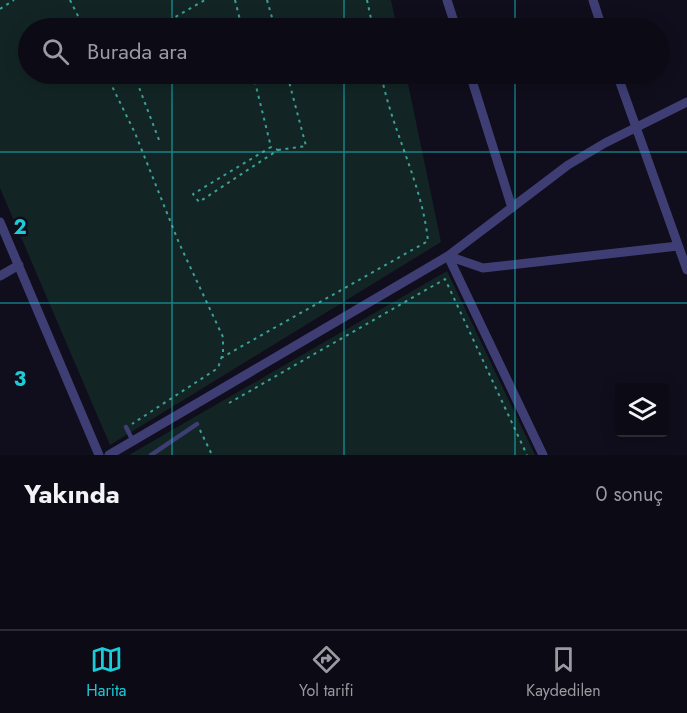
<!DOCTYPE html>
<html lang="tr">
<head>
<meta charset="utf-8">
<style>
	body { margin:0; font-family:Jost,sans-serif; background:#1a1822; color:#f1f3f6 }
	.controls { position:absolute; right:18px; bottom:18px; display:grid; overflow:hidden; border-radius:6px; box-shadow:0 3px 15px #0003 }
	.controls button { width:54px; height:54px; display:grid; place-items:center; padding:0; border:0; border-bottom:2px solid #2c2b34; background:#0c0a15; color:#f1f3f6; font:30px sans-serif }
	.list { margin:0; padding:0; list-style:none }
	h2 { display:flex; justify-content:space-between; align-items:center; height:78px; margin:0; padding:0 24px; font-size:26px }
	h2 small { font-size:20px; font-weight:400; color:#9a9aa0 }
	.icon { flex:none; width:33px; height:33px; fill:none; stroke:currentColor; stroke-width:2; stroke-linecap:round; stroke-linejoin:round }
	.map { position:relative; flex:none; width:687px; height:455px; overflow:hidden }
	.search { position:absolute; background:#0c0a15; box-shadow:0 3px 15px #0003; left:18px; right:18px; top:18px; height:66px; display:flex; align-items:center; gap:15px; box-sizing:border-box; padding:0 21px; border-radius:33px; color:#9a9aa0; font-size:22px }
	.sheet { height:174px; background:#0c0a15 }
	nav { display:flex; justify-content:space-around; align-items:center; box-sizing:border-box; height:84px; border-top:2px solid #2c2b34; background:#0c0a15; font-size:16px; color:#9a9aa0 }
	nav a { display:grid; justify-items:center; gap:3px }
	nav .on { color:#1aced9 }
	.map>svg:first-child { display:block }
	.green { fill:#122524 }
	.lines { fill:none; stroke-linecap:round; stroke-linejoin:round }
	.path { stroke:#3ba197; stroke-width:2; stroke-dasharray:3 4.5; stroke-linecap:butt }
	.service { stroke:#3e3e75; stroke-width:4.5 }
	.minor { stroke:#3e3e75; stroke-width:9 }
	.grid { fill:none; stroke:#1aced9; stroke-width:1.5; stroke-opacity:0.55 }
	.grid-label { font-size:20px; text-anchor:middle; font-weight:bold; fill:#1aced9; stroke:#100e1c; stroke-width:5; stroke-linejoin:round; paint-order:stroke }
</style>
</head>
<body>
<div class="map">
<svg width="687" height="455" viewBox="0 0 687 455">
	<rect width="100%" height="100%" fill="#100e1c"/>
	<path class="green" d="M0,0h391l6,28h-369v46h378l35,168 -331,203 -110,-257z
		M447,271l88,184h-406z"/>
	<g class="lines">
		<path class="path" d="M70,0l14,28
			M235,0l7,28
			M267,0l8,28
			M367,0l6,28
			M0,9l14,-9
			M156,28l49,-28
			M106,74l29,59 44,110 44,94v16l-5,15 -86,56
			M134,74l25,66
			M253,74l18,73 -78,47 6,8 79,-52 -7,-3
			M278,150l28,-4 -19,-72
			M221,358l207,-117c-6,-58 -36,-110 -47,-167
			M229,403l216,-124 82,176
			M200,430l12,25"/>
		<path class="service" d="M126,427l7,14
			M151,455l46,-31"/>
		<path class="minor" d="M447,0l9,28
			M593,0l9,28
			M470,74l42,134
			M617,74l70,196
			M0,222l99,233
			M448,256l35,12 195,-22
			M448,256l95,199
			M0,276l19,-11
			M109,455l339,-199 120,-91 37,-22 82,-41"/>
	</g>
	<path class="grid" d="M172,0v28M344,0v28M515,0v28M172,74v381M344,74v381M515,74v381M0,152h687M0,303h687"/>
	<g class="grid-label">
		<text x="20" y="234">2</text>
		<text x="20" y="386">3</text>
	</g>
</svg>
<div class="controls">
<button><svg class="icon" aria-label="layers" viewBox="0 0 24 24"><path d="M12 4l9 5-9 5-9-5zM3 14l9 5 9-5"/></svg></button>
</div>
<div class="search"><svg class="icon" aria-label="search" viewBox="0 0 24 24"><circle cx="10" cy="10" r="6"/><path d="M15 15l6 6"/></svg>Burada ara</div>
</div>
<section class="sheet">
<h2>Yakında<small>0 sonuç</small></h2>
<ul class="list">
</ul>
</section>
<nav>
<a class="on"><svg class="icon" aria-label="map" viewBox="0 0 24 24"><path d="M3 6l6-2 6 2 6-2v14l-6 2-6-2-6 2zM9 4v14M15 6v14"/></svg>Harita</a>
<a><svg class="icon" aria-label="directions" viewBox="0 0 24 24"><path d="M12 3l9 9-9 9-9-9zM9 14v-3h6M13 9l2 2-2 2"/></svg>Yol tarifi</a>
<a><svg class="icon" aria-label="saved" viewBox="0 0 24 24"><path d="M7 4h10v16l-5-4-5 4z"/></svg>Kaydedilen</a>
</nav>
</body>
</html>
